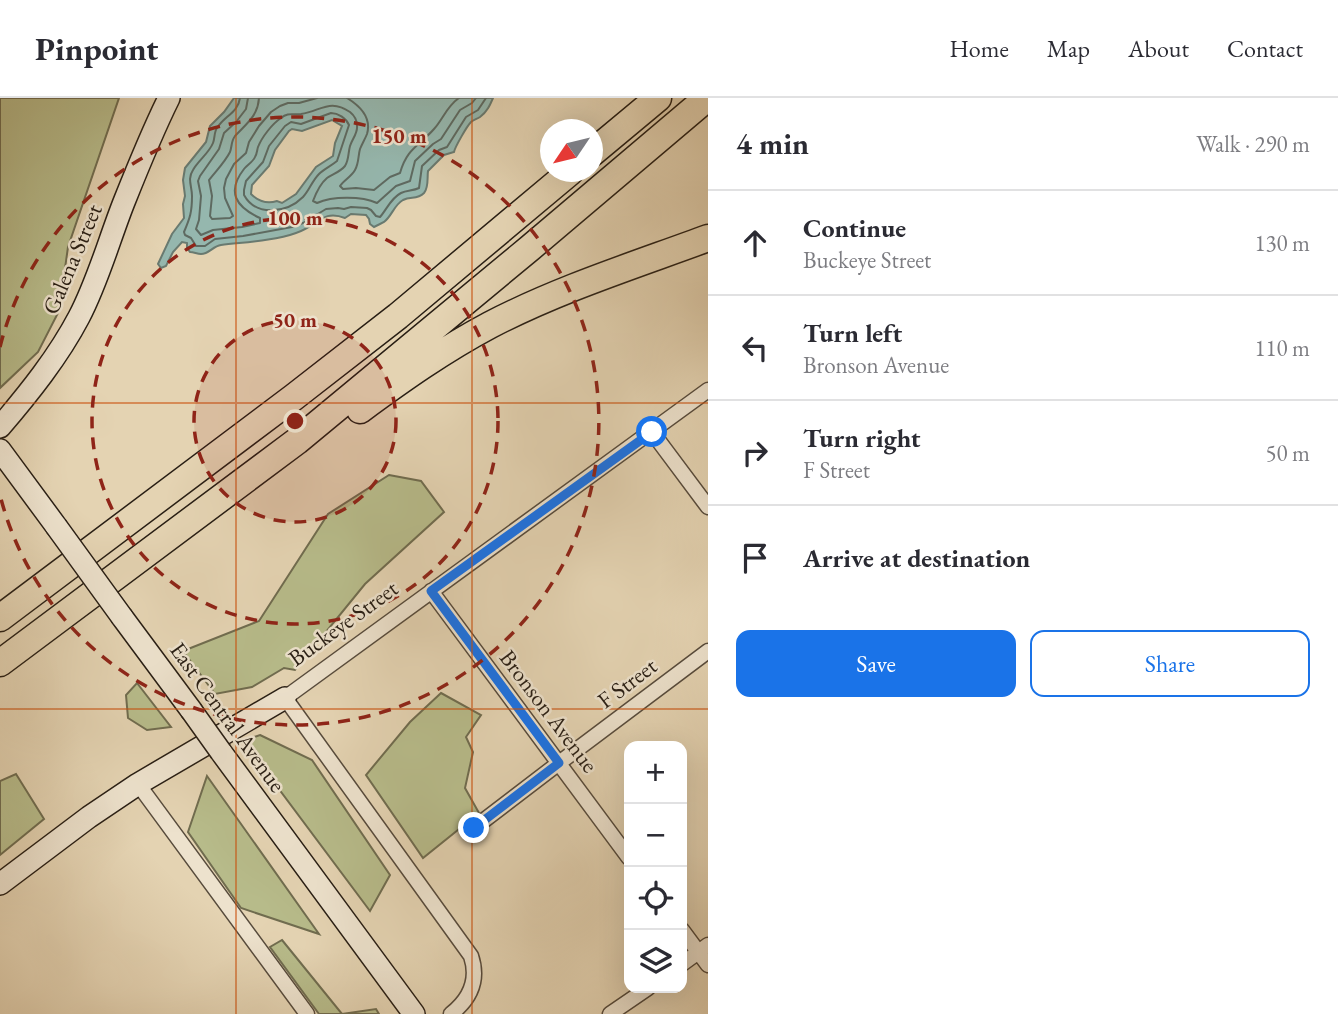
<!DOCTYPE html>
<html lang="en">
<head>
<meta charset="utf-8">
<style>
	body { margin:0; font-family:"EB Garamond",serif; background:#f2f2f3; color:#2b2b33 }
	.controls { position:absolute; right:21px; bottom:21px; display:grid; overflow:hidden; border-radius:14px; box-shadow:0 7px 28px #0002 }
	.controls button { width:63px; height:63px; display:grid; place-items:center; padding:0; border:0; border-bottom:2px solid #e1e1e2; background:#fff; color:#2b2b33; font:35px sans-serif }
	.compass { position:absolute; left:540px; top:21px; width:63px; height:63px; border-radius:50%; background:#fff; box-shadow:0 7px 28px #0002; rotate:235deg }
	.stop { position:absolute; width:21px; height:21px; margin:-16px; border:5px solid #1a73e8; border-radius:50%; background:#fff }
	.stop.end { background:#1a73e8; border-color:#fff; box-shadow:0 2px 7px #0008 }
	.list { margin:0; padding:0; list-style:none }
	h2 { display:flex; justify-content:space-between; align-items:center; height:91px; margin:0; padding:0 28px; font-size:30px }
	h2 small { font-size:23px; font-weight:400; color:#7c7c81 }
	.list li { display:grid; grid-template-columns:46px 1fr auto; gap:21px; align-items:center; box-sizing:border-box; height:105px; padding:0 28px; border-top:2px solid #e1e1e2 }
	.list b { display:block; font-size:26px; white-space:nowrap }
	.list p { margin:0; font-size:23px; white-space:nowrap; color:#7c7c81 }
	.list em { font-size:23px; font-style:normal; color:#7c7c81 }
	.actions { display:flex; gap:14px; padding:21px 28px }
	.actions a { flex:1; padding:16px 0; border:2px solid #1a73e8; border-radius:14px; text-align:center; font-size:24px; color:#1a73e8 }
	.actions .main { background:#1a73e8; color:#fff }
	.icon { flex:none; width:38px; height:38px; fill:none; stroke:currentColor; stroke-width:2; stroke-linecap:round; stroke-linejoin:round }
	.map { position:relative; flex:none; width:708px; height:916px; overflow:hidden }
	header { display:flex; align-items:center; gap:42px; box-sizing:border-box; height:98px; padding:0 35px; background:#fff; border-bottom:2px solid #e1e1e2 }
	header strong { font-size:33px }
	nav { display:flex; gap:38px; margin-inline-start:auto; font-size:24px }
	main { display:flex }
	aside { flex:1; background:#fff }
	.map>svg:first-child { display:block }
	.green { fill:#b7bb8a; stroke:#706c4f; stroke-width:2 }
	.water { fill:#95b7ae; stroke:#697a70; stroke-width:2; fill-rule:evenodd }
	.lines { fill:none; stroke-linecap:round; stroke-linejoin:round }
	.shore { stroke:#5e6a61; stroke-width:2 }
	.street-casing { stroke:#574b3c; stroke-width:17 }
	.secondary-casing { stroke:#281e14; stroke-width:24 }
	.highway-casing { stroke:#281e14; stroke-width:29 }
	.street { stroke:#ede2cd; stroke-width:14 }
	.secondary { stroke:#ede2cd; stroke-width:21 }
	.highway { stroke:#e4d3b2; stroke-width:26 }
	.secondary-bridge-casing { stroke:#281e14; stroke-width:24; stroke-linecap:butt }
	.secondary-bridge { stroke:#ede2cd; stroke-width:21 }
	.route { stroke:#1a73e8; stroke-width:9 }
	.grid { fill:none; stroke:#cb500d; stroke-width:2; stroke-opacity:0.55 }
	.ring { fill:none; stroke:#8f2418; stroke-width:3.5; stroke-dasharray:12 9 }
	.labels { text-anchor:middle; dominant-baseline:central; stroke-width:5; stroke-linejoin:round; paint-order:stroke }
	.street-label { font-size:23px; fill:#281e14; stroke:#ede2cd }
	.centre { fill:#8f2418; stroke:#ede2cd; stroke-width:3.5 }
	.ring-label { font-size:21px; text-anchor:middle; font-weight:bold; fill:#8f2418; stroke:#ede2cd; stroke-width:5; stroke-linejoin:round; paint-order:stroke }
</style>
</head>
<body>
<header>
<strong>Pinpoint</strong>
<nav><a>Home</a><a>Map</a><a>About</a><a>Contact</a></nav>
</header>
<main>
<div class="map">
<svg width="708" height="916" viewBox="0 0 708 916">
	<rect width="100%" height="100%" fill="#e4d3b2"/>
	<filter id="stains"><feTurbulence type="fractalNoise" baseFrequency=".00286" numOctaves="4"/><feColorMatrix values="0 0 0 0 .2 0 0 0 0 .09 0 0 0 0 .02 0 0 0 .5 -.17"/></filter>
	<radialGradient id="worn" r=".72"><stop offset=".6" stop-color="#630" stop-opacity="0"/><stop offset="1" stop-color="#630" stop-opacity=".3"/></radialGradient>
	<path class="green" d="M0,0h119l-51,149 -9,64 -21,41 -38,36z
		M389,377l32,6 23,31 -79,72 -70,86 -11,-2 -32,19 -37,7 -32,-43 76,-30 69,-107z
		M137,585l34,44 -24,3 -19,-12 -2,-23z
		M441,595l40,22 -15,22 7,15 -8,36 14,25 -56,45 -57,-83 44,-53z
		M260,637l52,25 78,115 -20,36 -127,-170z
		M16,676l28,45 -44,36v-74z
		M207,678l112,158 -78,-26 -53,-76z
		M282,842l60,74 34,-5 3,5h-60l-49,-67z"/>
	<path class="water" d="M234,0h259c-3,7 -6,14 -13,19 -3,2 -7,3 -9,5 -4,4 -16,25 -17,30l-10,3 -16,16c-1,7 1,16 -4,22 -7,7 -13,3 -21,7 -9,5 -11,16 -19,22 -2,1 -8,4 -10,5l-4,-3 -1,-5 -3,-4 -15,-1 -6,4c-23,-9 -27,8 -49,15 -23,8 -51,9 -75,12 -8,1 -12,9 -20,9 -4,0 -7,-2 -11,-2l-3,-4v-5l-5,-1 -9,10 -7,14 -5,2 -3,-4 14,-30 12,-16 -1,-14 2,-8 -2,-16 2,-12 21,-26 4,-16 14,-14zM332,22l10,6 -7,17 -2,13 -17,11 -20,27 -14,9 -5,-2c-10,3 -18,1 -26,-7l1,-9 17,-19 6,-16 14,-19 3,-2 10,2z"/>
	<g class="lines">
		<path class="shore" d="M240,0c-2,15 -16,18 -23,30 -3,4 -2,10 -4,15 -4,10 -15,18 -20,27 -6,9 -1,16 -1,26 0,16 -2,22 -8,36l1,3 6,3 5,8h9l10,-7 28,-3 49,-9 11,-4 23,-14 12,-1 6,1 7,-2 16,1 4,2 5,6 4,1c7,-8 11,-19 21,-24 6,-3 12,-2 18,-5l3,-22 17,-16 8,-3 19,-30 12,-7 8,-12
			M248,0l-2,11 -10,13 -12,11 -5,16 -19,27 -2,5 3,15 -2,24 -3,9 5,6 12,-5 29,-3 18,-4v-5c-24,-11 -34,-26 -16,-49 3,-4 9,-7 11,-12 2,-3 2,-7 3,-10 4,-10 14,-23 23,-29 7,-6 12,-3 20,-4 20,-3 29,-16 49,-2 5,4 7,9 7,14 1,7 -5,13 -7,20 -2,7 -1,14 -5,20 -5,6 -12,8 -18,12 -6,5 -11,15 -14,23l4,2c15,-7 45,-7 60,0l19,-17 14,-5 5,-20 18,-17 8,-5 19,-29 12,-7 4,-5
			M259,0c-1,18 -13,26 -24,38 -4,5 -3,11 -5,16 -5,10 -14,19 -21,28l3,16 -2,20 2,3 18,-1 3,-2 -8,-18 -1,-10 2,-9 8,-15 12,-11 3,-11 10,-16 12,-14 9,-6 8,-3h11l18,-5
			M347,0c13,8 25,19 20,36 -2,5 -5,10 -7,15 -2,7 -1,14 -5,21 -4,7 -11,10 -15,16l3,3 13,-1 18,2 16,-13 10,-4c7,-25 19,-27 34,-44 9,-10 13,-23 25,-31
			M331,15c7,0 15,5 18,12l-12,36c-6,5 -13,8 -18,13 -7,7 -10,17 -16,23 -16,16 -47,20 -59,-2v-5l2,-9 17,-19 6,-16 16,-20 6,-4 10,2z"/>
		<g class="street-casing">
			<path id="street" d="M652,334l56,75
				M431,493l198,267
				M138,686l169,230
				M474,730l85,-65 149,-112
				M682,832l26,35
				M682,866l26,-19
				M451,916c19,-15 28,-34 20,-58l-186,-258 423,-308
				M610,916l38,-26"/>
		</g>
		<g class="secondary-casing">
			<path id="secondary" d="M0,329c29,-34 58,-70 79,-110 19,-36 30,-77 45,-115 14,-35 28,-70 45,-104
				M0,352l56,76
				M122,519l69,93
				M221,654l193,262
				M0,786l89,-67 49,-33 147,-86"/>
		</g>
		<g class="highway-casing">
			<path id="highway" d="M592,55l66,-55
				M360,312c42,-31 83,-60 130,-85 69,-36 145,-60 218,-87
				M0,520l294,-221 104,-81 172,-144
				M0,565l297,-222 233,-193 177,-150"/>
		</g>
		<use href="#street" class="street"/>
		<use href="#secondary" class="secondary"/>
		<use href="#highway" class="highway"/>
		<g class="secondary-bridge-casing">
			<path id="secondary-bridge" d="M56,428l66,91
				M191,612l30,42"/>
		</g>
		<use href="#secondary-bridge" class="secondary-bridge"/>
	</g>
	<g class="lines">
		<path class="route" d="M474,730l85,-65 -128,-172 221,-159"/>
	</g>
	<path class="grid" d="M236,0v916M472,0v916M0,305h708M0,611h708"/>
	<circle cx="295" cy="323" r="101" fill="#8f2418" fill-opacity=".12"/>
	<g class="ring">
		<circle cx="295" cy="323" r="101"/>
		<circle cx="295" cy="323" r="203"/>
		<path d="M0 249A304 304 0 1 1 0 397"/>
	</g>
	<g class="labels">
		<g class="street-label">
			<text transform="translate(72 161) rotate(-67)">Galena Street</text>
			<text transform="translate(343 525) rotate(-36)">Buckeye Street</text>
			<text transform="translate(627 585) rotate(-37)">F Street</text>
			<text transform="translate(549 613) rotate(53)">Bronson Avenue</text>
			<text transform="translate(228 619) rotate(54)">East Central Avenue</text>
		</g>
	</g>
	<circle cx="295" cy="323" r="10" class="centre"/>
	<g class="ring-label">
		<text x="399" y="45">150 m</text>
		<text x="295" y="127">100 m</text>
		<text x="295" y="229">50 m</text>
	</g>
	<rect width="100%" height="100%" filter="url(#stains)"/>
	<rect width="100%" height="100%" fill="url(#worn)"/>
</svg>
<div class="controls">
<button>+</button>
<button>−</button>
<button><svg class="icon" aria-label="locate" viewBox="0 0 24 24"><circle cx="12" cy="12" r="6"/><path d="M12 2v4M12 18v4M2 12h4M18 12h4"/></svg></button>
<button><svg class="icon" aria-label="layers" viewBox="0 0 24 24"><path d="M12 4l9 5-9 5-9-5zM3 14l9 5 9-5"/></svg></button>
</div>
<svg class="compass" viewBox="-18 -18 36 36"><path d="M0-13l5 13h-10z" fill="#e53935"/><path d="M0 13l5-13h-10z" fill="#7c7c81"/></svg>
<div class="stop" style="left:652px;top:334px"></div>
<div class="stop end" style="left:474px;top:730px"></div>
</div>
<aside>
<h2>4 min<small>Walk · 290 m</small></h2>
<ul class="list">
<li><svg class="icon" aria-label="ahead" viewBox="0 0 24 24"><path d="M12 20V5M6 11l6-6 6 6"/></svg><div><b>Continue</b><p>Buckeye Street</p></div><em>130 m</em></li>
<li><svg class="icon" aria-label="left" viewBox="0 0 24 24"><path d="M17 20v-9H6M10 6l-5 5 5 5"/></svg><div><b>Turn left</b><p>Bronson Avenue</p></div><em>110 m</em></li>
<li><svg class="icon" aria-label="right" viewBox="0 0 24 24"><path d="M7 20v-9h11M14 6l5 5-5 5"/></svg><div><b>Turn right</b><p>F Street</p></div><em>50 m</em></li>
<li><svg class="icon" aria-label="arrive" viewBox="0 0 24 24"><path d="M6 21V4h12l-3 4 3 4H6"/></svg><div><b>Arrive at destination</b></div></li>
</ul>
<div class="actions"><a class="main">Save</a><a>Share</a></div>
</aside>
</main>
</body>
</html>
